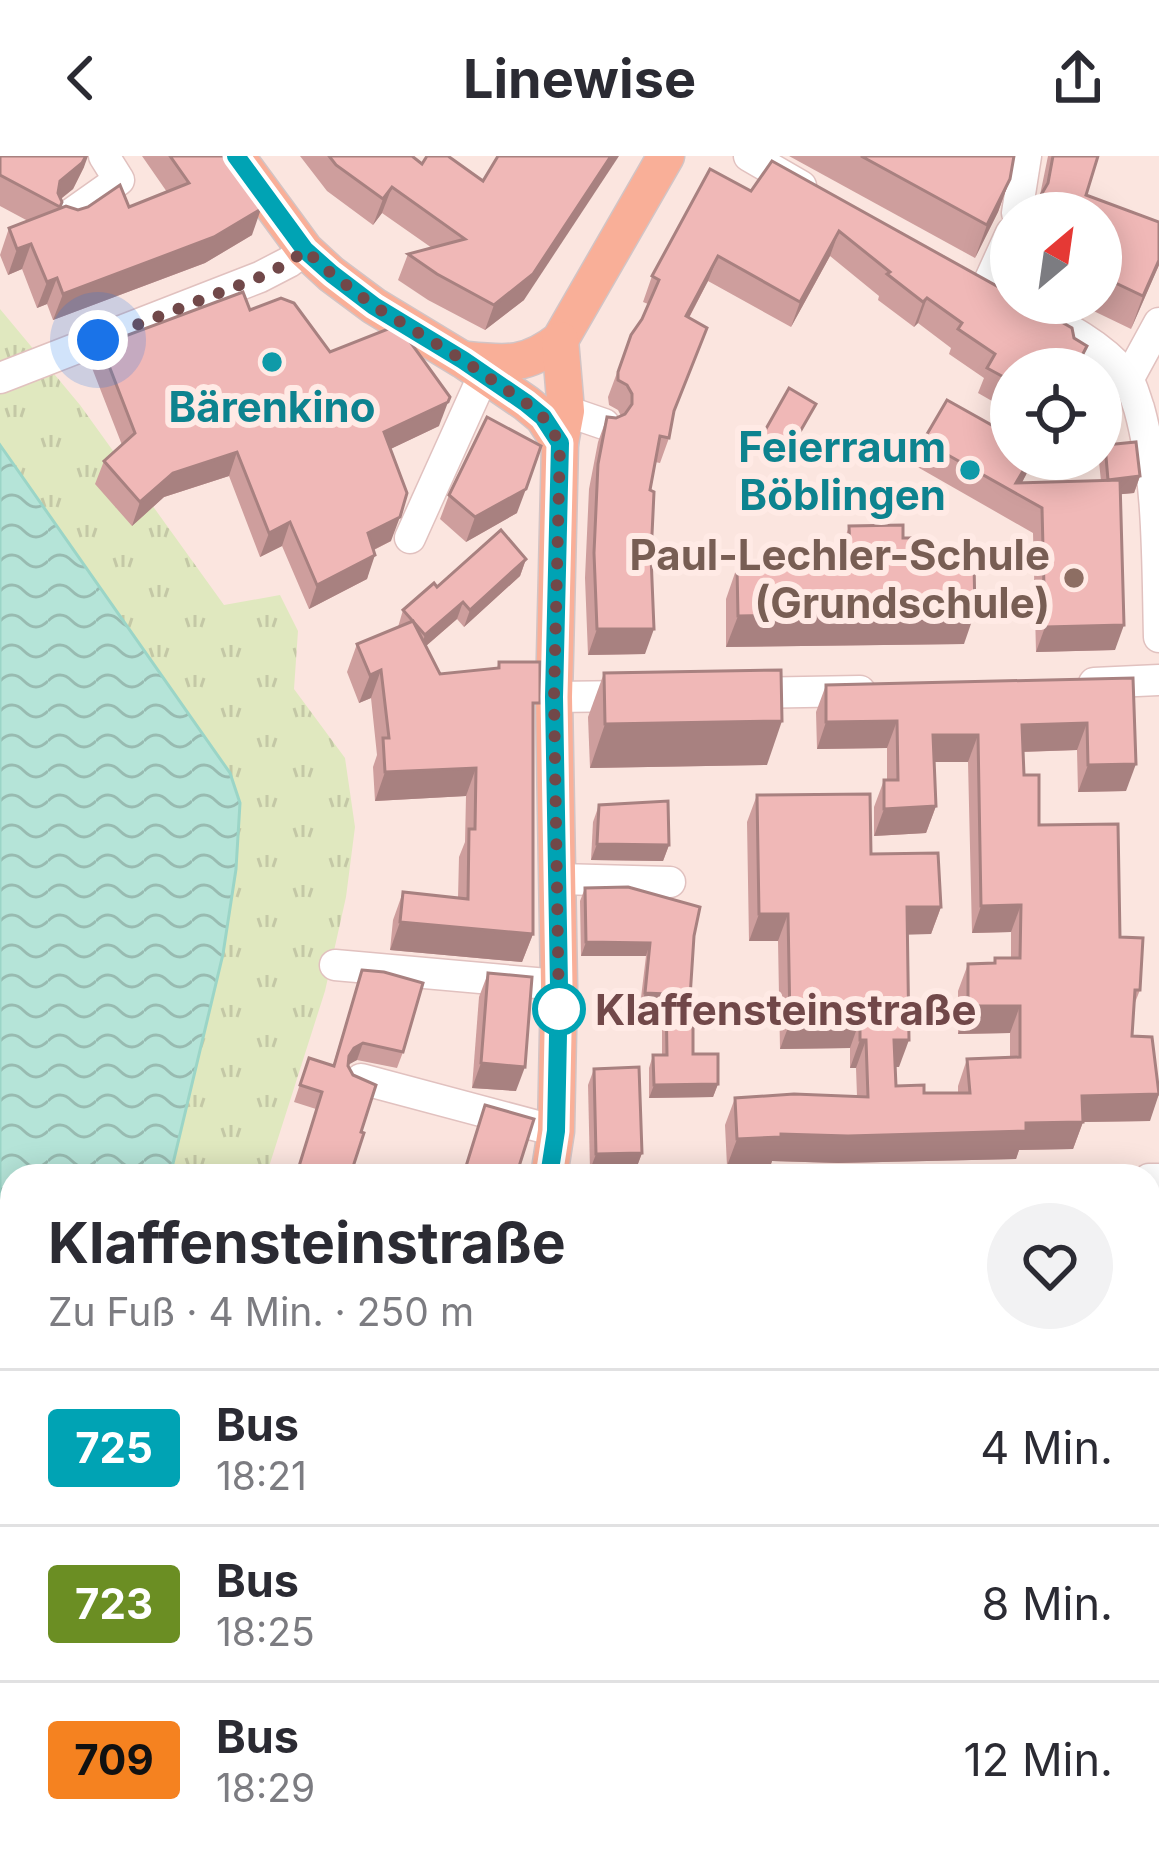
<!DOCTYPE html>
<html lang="de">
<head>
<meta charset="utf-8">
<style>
  :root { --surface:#fff; --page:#f2f2f3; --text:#2b2b33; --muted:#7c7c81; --line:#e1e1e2 }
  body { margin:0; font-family:Inter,sans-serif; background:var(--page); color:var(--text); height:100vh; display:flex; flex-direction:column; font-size:45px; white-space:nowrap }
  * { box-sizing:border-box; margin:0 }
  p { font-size:39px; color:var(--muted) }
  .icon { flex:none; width:66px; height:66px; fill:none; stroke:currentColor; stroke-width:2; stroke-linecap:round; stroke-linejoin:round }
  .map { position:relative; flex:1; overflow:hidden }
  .panel { position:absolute; left:0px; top:1008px; width:1161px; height:699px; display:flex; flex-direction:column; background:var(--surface); border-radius:36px 36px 0 0; box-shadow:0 6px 30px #0003 }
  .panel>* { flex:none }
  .badge { padding:0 24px; border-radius:9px; font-size:42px; line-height:78px }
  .needle { width:78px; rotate:29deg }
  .buttons { position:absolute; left:990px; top:36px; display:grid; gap:24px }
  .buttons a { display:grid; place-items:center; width:132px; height:132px; border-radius:50%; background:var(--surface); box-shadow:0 6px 30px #0003; font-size:60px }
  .you { position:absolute; width:60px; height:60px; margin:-30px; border:9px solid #fff; border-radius:50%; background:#1a73e8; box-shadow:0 0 0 18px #1a73e833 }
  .map>.badge { position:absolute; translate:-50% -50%; box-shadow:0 0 0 6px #fff }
  .round { display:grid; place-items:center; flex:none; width:126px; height:126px; border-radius:63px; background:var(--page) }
  .headline { display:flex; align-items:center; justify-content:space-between; height:204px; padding:0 48px }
  h1 { font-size:57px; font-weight:700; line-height:90px }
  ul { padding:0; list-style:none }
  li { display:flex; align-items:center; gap:36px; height:156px; padding:0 48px; border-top:3px solid var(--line) }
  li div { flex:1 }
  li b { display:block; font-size:45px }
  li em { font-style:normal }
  li .badge { min-width:132px; font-weight:700; text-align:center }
  header { display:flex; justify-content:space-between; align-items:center; height:156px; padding:0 48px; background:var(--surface); font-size:54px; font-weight:700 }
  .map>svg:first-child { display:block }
  .grass { fill:url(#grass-tufts) }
  .water { fill:url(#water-waves); stroke:#9bd5c7; stroke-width:3 }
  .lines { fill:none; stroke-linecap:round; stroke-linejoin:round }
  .minor-casing { stroke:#e1c1bf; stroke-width:33 }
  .major-casing { stroke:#d2c4c5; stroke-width:39 }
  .minor { stroke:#fff; stroke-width:30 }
  .major { stroke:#f9af98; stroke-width:36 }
  .wall { fill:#ce9e9d }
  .shaded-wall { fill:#a88180 }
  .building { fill:#f0b8b7; stroke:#a88180; stroke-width:3 }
  .line-casing { stroke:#fff; stroke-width:27 }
  .line { stroke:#00a3b4; stroke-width:18 }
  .walk { stroke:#714849; stroke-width:12; stroke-dasharray:0 21.6 }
  .culture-dot { fill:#0f9aa8; stroke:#ffeae5; stroke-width:4.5 }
  .education-dot { fill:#8d6e63; stroke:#ffeae5; stroke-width:4.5 }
  .stop-dot { fill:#fff; stroke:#00a3b4; stroke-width:6 }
  .labels { text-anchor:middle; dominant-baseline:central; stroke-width:12; stroke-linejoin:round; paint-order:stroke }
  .culture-label { font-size:42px; font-weight:bold; fill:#0d838f; stroke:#ffeae5 }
  .education-label { font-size:42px; font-weight:bold; fill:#785e54; stroke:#ffeae5; text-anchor:end }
  .stop-label { font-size:42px; font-weight:bold; fill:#714849; stroke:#ffeae5; text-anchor:start }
</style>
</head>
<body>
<header><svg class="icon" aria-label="back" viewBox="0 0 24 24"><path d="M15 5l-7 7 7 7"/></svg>Linewise<svg class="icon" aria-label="share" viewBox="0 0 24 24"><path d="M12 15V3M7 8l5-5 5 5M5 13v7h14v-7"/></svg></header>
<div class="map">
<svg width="1159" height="1705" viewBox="0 0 1159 1705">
  <defs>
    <pattern id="grass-tufts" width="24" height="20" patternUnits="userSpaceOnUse" patternTransform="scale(3)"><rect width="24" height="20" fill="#e0e8bf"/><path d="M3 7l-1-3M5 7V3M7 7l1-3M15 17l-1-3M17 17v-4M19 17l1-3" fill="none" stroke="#c4c8a6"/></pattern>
    <pattern id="water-waves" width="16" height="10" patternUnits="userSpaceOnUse" patternTransform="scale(3)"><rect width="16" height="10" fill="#b5e4d8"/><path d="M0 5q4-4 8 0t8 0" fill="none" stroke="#98bbb1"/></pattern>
  </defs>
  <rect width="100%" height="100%" fill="#fbe5df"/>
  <path class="grass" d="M0 153 80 249 224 449 280 439 298 475 294 533 345 602 355 671 346 741 325 835 266 1020H12V1622L0 1642Z"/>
  <path class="water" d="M0 289 230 617 240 647 236 713 223 798 170 1020H12V1504L0 1512Z"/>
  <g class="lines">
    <defs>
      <g id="minor">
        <path d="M749 0 801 30"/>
        <path d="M1017 57 1026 0"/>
        <path d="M68 60 119 24 104 0"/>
        <path d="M987 130 1011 77"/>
        <path d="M1018 147C1055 166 1098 185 1125 218 1132 227 1135 241 1139 252 1159 324 1157 406 1159 481"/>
        <path d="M0 222 260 121 289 106 305 94"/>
        <path d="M1129 222 1159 167"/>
        <path d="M566 255 604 268"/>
        <path d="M410 382 484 218"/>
        <path d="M1094 527 1159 524"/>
        <path d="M740 537 860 535"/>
        <path d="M554 541 632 540"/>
        <path d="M559 723 670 726"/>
        <path d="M335 809 559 829"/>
        <path d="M361 923 556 975"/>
        <path d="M1149 1023H1159"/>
        <path d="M1149 1496 1159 1477"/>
        <path d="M1149 1613 1159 1623"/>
        <path d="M503 1695 531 1705"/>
        <path d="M389 1705 395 1695"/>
        <path d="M1047 1705 1050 1695"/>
      </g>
      <g id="major">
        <path d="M236 0 305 94 331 118 374 150 463 204 526 247 543 261 560 287"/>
        <path d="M467 204C507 208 527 210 560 184L666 0"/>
        <path d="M549 1020 556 975 559 829 554 541 560 287 566 255 560 184"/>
        <path d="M118 1705 125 1695"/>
      </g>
    </defs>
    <use href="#minor" class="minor-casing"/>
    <use href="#major" class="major-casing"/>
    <use href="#minor" class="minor"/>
    <use href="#major" class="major"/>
  </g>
  <g class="wall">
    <path d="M0 0 84 11 73 33 61 43 60 52 78 54 129 51 167 36 142 0H231L252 79 205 107 53 164 47 148 37 152 22 113 8 119 0 99 9 72 28 65 0 50Z"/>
    <path d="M300 0H412L524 144 485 174 428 144 398 124 408 98 432 92 382 57 373 69 327 35Z"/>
    <path d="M789 0H1014L1010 23 998 56 975 102Z"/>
    <path d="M1048 0H1098L1086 39 1159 109 1131 173 1077 147H1101V57H1035L1039 44Z"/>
    <path d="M751 35 1074 182 1087 190 1079 213H1011V250L1009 249 1006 253 978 237 984 222 949 198 951 192 918 167 914 171 878 144 879 140 830 100 791 171 708 125 689 162 669 282 660 307 655 306 650 334 645 498 588 499 585 422 589 333 598 286 607 261 616 262 621 260 618 254 609 249 608 241 631 179 642 163 648 148 643 146 652 120Z"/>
    <path d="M250 154 330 196 439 270 390 293 391 385 374 394 367 423 309 453 282 390 260 401 229 320 164 341 132 370 95 328 104 305 122 289 92 212 101 189Z"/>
    <path d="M816 248 787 302 760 286 763 278Z"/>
    <path d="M923 285 1011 303H1032L1022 327 1101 325 1099 306 1105 289 1140 320 1134 337 1121 338 1115 494 1036 496 1033 377 914 309Z"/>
    <path d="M449 339 517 357 466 386 440 363Z"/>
    <path d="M849 370 903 382 928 408 964 488 726 491V443L737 411 819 410 825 394H841Z"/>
    <path d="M526 403 520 420 464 471 457 463 426 490 440 518 497 512 499 506 533 565V778L522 806 390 794 393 764 403 736 458 742 459 701 465 686 466 640 375 645 373 611 377 599 371 542 359 547 347 516 357 488 398 471 403 454 437 431Z"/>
    <path d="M604 517 767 609 590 612 588 561Z"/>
    <path d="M1133 522 1126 635 1078 636 1077 594 1023 596 1024 619 1039 669 1120 781 1140 834 1134 849 1132 880 1150 965 1083 966 1073 993 1019 994 1016 1003 838 1007 772 1005 771 1008 727 1010 725 969 735 942 857 940 856 912H850V892L780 893 778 785H749L747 666 757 639 871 698 941 751 931 778H907L899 911H895L896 930 924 937H958V930L967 903 1010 902V877L958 878V835L968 808H993L995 802H1011V776L972 777 968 606H934L936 650 926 677 874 680V651L884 624H887V592L817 593 816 556 826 529Z"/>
    <path d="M599 649 669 689 663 705 591 704 593 666Z"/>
    <path d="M585 732 694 780 689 857 693 898 718 928 713 941 649 942V912L653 899H662V851L640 850 646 800H581L580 745Z"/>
    <path d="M362 814 403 896 397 912 357 904 348 908 361 976 316 953 294 946 303 919 333 909Z"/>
    <path d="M488 817 516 935 472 932 479 841Z"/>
    <path d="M594 913 642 997 636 1013 590 1014 588 929Z"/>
    <path d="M1159 1639V1705H1076L1080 1695H1149Z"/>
    <path d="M765 1695H925L923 1705H788Z"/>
  </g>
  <g class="shaded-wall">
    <path d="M86 0H88L84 11 73 33 54 48 60 25Z"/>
    <path d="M611 0H619L524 144 485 174 494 149Z"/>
    <path d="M1010 23 998 56 975 102 987 69Z"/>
    <path d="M392 31 382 57 373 69 383 43Z"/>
    <path d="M261 53 252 79 205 107 53 164 63 138Z"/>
    <path d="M839 75 830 100 791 171 800 146Z"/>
    <path d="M31 88 22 113 8 119 17 93Z"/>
    <path d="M718 100 708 125 676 186 686 160Z"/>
    <path d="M1159 104V109L1131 173 1143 140Z"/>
    <path d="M57 122 47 148 37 152 47 126Z"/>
    <path d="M927 142 918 167 914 171 923 146Z"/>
    <path d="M450 241 439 270 376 300 384 276Z"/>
    <path d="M237 296 229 320 164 341 132 370 140 346 173 317Z"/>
    <path d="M1030 303H1032L1026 319 1016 337V327Z"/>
    <path d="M1140 320 1134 337 1102 340 1108 324Z"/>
    <path d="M526 333 517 357 466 386 475 361Z"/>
    <path d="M400 361 391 385 359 401 368 377Z"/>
    <path d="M290 366 282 390 260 401 269 377Z"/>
    <path d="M375 399 367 423 309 453 317 429Z"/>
    <path d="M526 403 520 420 464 471 470 454Z"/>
    <path d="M463 446 457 463 419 496 425 479Z"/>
    <path d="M975 456 964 488 726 491 738 460Z"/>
    <path d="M1124 469 1115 494 1036 496 1045 471Z"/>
    <path d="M597 473H654L645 498 588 499Z"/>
    <path d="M381 514 371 542 359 547 370 519Z"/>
    <path d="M782 565 767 609 590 612 605 568Z"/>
    <path d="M897 565 887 592 817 593 826 566Z"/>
    <path d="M1087 567 1077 594 1013 596 1022 569Z"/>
    <path d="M933 579H978L968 606H923Z"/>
    <path d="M1136 608 1126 635 1078 636 1088 609Z"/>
    <path d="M476 612 466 640 375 645 385 616Z"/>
    <path d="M936 650 926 677 874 680 884 653Z"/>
    <path d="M597 688 669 689 663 705 591 704Z"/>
    <path d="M1021 749 1011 776 972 777 981 750Z"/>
    <path d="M907 751H941L931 778 897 779Z"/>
    <path d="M759 758H788L778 785H749Z"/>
    <path d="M400 766 533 778 522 806 390 794Z"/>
    <path d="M586 786 650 787 646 800H581Z"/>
    <path d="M645 837 666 838 662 851 640 850Z"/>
    <path d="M968 850H1020L1010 877 958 878Z"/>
    <path d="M860 864 850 892 780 893 790 866Z"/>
    <path d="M860 884H866L856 912H850Z"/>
    <path d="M894 884H909L899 911H885Z"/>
    <path d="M363 887 357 904 348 909 349 900 354 892Z"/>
    <path d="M481 907 525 911 516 935 472 932Z"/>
    <path d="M718 928 713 941 649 942 654 929Z"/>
    <path d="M1159 938 1150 965 1083 966 1073 993 1019 994 1016 1003 838 1007 772 1005 771 1008 727 1010 737 983 781 978 1026 967 1082 940Z"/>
    <path d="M642 997 636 1013 590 1014 596 998Z"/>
    <path d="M1159 1397 1151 1420 1149 1424V1415Z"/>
    <path d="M71 1695H80L73 1705H65Z"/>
    <path d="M335 1695H341L335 1705H328Z"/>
  </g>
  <g class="building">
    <path d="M0 0H86L82 7 60 25 58 37 62 46 60 51 0 19Z"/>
    <path d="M170 0H231L261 53 214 81 63 138 57 122 47 126 31 88 17 93 9 72 66 50 78 54 88 51 120 29 129 51 189 27Z"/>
    <path d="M329 0H412L422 8 427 0H448L483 25 498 0H611L533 118 494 149 437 118 408 98 465 83 392 31 383 43 336 9Z"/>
    <path d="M861 0H1014L1010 23 987 69Z"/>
    <path d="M1053 0H1098L1086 39 1159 66V104L1143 140 1101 120V57H1039L1041 39 1048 27Z"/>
    <path d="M772 5 1011 138V147H1028L1072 172 1074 182 1087 190 1075 213H1011V225L987 212 995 198 958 173 962 167 927 142 923 146 887 118 890 116 839 75 800 146 718 100 686 160 707 172 674 255 669 282 660 280 650 334 654 336 651 400 654 473H597L594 397 598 308 607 261 616 262 625 258 632 248V238L627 229 618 224V216L631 179 642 163 659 124 652 120 710 13 751 35Z"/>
    <path d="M243 136 250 154 281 142 294 147 330 196 398 169 450 241 448 246 384 276 407 337 400 361 368 377 375 399 317 429 290 366 269 377 237 296 173 317 140 346 104 305 135 277 101 189Z"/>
    <path d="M789 232 816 248 790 293 763 278Z"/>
    <path d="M947 244 1011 280V303H1030L1016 327 1120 324 1124 469 1045 471 1042 352 923 285Z"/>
    <path d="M487 261 541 290 526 333 475 361 449 339Z"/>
    <path d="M1136 286 1140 320 1108 324 1105 289Z"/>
    <path d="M903 369V382H928V408H974L975 456 738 460 737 411 825 410V394H850L849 370Z"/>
    <path d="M501 374 526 403 470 454 463 446 425 479 403 454 434 427 437 431Z"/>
    <path d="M413 465 440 518 499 512V506H540V547H533V778L400 766 403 736 468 743 469 673H475L476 612 385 616 383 582H389L381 514 370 519 357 488Z"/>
    <path d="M781 514 782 565 605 568 604 517Z"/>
    <path d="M1133 522 1136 608 1088 609 1087 567 1022 569 1024 619H1039V669L1118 668 1120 781 1143 782 1140 834H1135L1132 880 1152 881 1159 938 1082 940 1083 966 1026 967V975L848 980 781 978V981L737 983 735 942 794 938 868 941 866 884H860V864L790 866 788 758H759L757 639 870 638 871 698 938 697 941 751H907L909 884H894L896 930 924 929V937H970L967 903 1020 901V850H968V808L995 807V802H1020L1021 749 981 750 978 579H933L936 650 884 653V624H898L897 565 826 566V529Z"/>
    <path d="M668 645 669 689 597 688 599 649Z"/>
    <path d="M628 731 700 751 694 780 689 857H693V898H718V928L654 929 653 899H667L666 838 645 837 650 787 586 786 585 732Z"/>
    <path d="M362 814 384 816 423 827 403 896 363 887 354 892 349 900 348 910 353 919 376 929 361 976 364 977 350 1020H296L322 936 300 929 309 902 334 910Z"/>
    <path d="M488 817 532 821 525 911 481 907Z"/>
    <path d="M639 911 642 997 596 998 594 913Z"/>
    <path d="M485 949 534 963 516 1020H463Z"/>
    <path d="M1159 1121V1397L1149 1415V1122Z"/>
    <path d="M1149 1636 1159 1639V1699L1149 1695Z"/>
    <path d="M0 1665 12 1672V1695H71L66 1702 71 1705H0Z"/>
    <path d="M149 1695H190L183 1705H143Z"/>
    <path d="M290 1695H335L328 1705H284Z"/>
    <path d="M428 1695H498L525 1705H425Z"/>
    <path d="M810 1695H925L923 1705H844L822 1700Z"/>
    <path d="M982 1695H1032L1031 1705H982Z"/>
    <path d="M1097 1695H1131V1705H1093Z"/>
  </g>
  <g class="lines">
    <defs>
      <path id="line" d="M236 0 305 94 332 118 374 150 463 204 526 247 543 261 560 287 554 541 559 830 556 975 549 1020"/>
    </defs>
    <use href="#line" class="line-casing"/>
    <use href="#line" class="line"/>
    <path class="walk" d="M98 184 260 121 290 106 305 94 332 118 374 150 463 204 526 247 543 261 560 287 554 541 559 858V853"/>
  </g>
  <g class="culture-dot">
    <circle cx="272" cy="206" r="12"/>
    <circle cx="970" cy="314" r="12"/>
  </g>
  <circle class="education-dot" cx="1074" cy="422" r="12"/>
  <circle class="stop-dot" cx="559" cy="853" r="24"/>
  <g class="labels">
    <g class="culture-label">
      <text x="272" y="250">Bärenkino</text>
      <text x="946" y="290" text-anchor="end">Feierraum<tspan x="946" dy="48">Böblingen</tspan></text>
    </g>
    <g class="education-label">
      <text x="1050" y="398">Paul-Lechler-Schule<tspan x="1050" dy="48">(Grundschule)</tspan></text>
    </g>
    <g class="stop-label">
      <text x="595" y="853">Klaffensteinstraße</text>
    </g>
  </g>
</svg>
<div class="buttons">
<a><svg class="needle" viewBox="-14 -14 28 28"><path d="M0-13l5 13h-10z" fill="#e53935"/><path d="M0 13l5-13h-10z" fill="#7c7c81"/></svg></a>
<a><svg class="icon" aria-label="locate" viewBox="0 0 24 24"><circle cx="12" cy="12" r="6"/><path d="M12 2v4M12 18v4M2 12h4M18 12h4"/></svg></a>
</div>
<div class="you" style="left:98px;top:184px"></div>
<section class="panel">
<div class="headline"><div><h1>Klaffensteinstraße</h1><p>Zu Fuß · 4 Min. · 250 m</p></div><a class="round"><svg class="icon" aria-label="heart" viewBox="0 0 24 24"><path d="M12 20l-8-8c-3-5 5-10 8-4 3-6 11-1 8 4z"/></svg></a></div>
<ul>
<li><span class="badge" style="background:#00a3b4;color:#fff">725</span><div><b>Bus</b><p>18:21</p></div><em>4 Min.</em></li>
<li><span class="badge" style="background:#6b8e23;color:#fff">723</span><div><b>Bus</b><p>18:25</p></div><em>8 Min.</em></li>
<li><span class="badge" style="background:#f58220;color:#111">709</span><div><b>Bus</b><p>18:29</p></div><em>12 Min.</em></li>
</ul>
</section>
</div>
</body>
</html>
